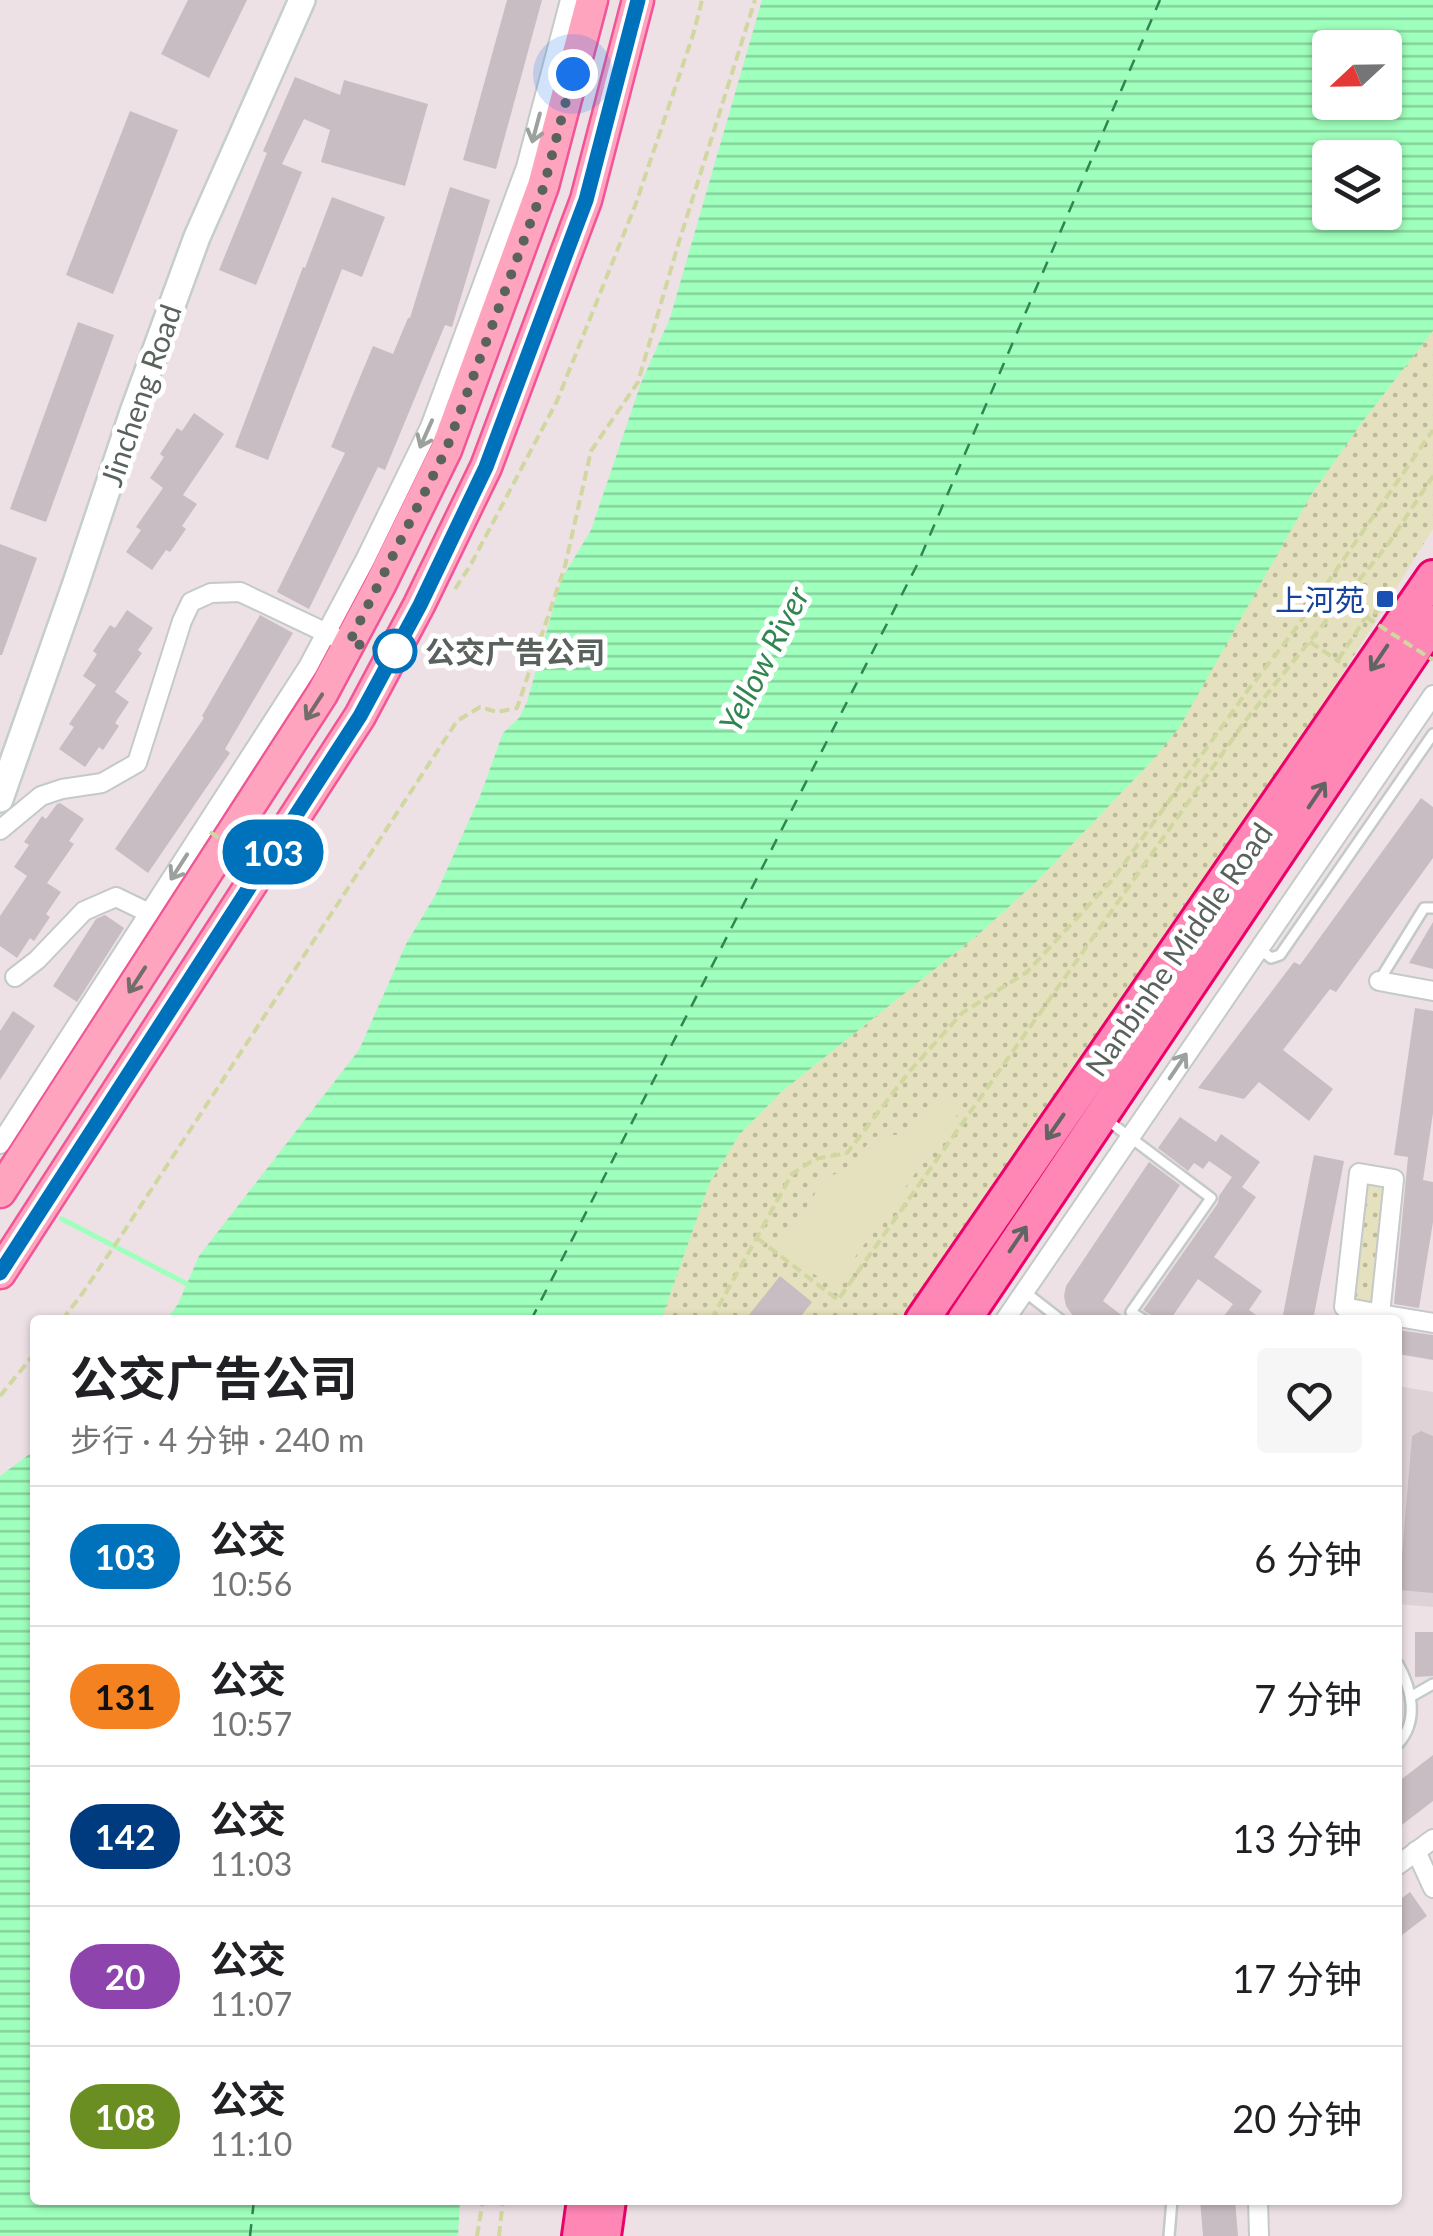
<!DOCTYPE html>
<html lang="zh">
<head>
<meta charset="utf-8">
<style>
  :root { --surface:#fff; --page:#f6f6f6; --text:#202124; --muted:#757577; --line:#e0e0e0 }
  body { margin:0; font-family:Lato,"Noto Sans SC",sans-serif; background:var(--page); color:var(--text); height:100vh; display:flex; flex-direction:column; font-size:38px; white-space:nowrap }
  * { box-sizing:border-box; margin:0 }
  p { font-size:32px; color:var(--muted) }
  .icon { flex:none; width:55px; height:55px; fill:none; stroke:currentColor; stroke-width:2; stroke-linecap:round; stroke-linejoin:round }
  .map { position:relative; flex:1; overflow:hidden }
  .details { position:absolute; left:30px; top:1315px; width:1372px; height:890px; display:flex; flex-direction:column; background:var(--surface); border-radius:10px; box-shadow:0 2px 8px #0004 }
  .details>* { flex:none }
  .badge { padding:0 20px; border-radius:32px; font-size:35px; line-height:65px }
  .needle { width:65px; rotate:248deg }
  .fabs { position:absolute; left:1312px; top:30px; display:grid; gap:20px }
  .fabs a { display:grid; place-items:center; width:90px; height:90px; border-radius:10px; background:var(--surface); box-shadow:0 2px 8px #0004; font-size:50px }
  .you { position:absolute; width:50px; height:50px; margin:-25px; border:8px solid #fff; border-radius:50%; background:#1a73e8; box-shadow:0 0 0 15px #1a73e833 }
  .map>.badge { position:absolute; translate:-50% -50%; box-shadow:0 0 0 5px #fff }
  .round { display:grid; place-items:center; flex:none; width:105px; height:105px; border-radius:10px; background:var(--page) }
  .summary { display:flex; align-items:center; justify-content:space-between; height:170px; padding:0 40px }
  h1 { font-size:48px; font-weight:700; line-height:75px }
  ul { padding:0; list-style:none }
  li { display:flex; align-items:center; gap:30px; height:140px; padding:0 40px; border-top:2px solid var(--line) }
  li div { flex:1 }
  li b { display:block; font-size:38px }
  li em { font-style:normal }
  li .badge { min-width:110px; font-weight:700; text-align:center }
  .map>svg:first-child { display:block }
  .education { fill:#dfd2d7 }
  .green { fill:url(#green-dots) }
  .pitch { fill:#e5e0bd }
  .water { fill:url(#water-rules); fill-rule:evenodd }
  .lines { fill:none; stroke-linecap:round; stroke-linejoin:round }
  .stream { stroke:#9fffbc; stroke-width:5 }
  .ferry { stroke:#308550; stroke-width:2.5; stroke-dasharray:12 10; stroke-linecap:butt }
  .building { fill:#c8bdc2 }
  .lane-casing { stroke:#c3cac7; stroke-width:14 }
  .street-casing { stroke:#c3cac7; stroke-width:22 }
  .secondary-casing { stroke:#c5cec9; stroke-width:30 }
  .primary-casing { stroke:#f35496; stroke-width:35 }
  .highway-casing { stroke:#ee006a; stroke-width:38 }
  .path { stroke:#d0d7a0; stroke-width:4; stroke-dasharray:10 5; stroke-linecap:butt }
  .lane { stroke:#fff; stroke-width:9 }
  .street { stroke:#fff; stroke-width:18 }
  .secondary { stroke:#fff; stroke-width:25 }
  .primary { stroke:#ffa4bf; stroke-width:30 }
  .highway { stroke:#fe87b5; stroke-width:32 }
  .path-bridge { stroke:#d0d7a0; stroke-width:4; stroke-dasharray:10 5; stroke-linecap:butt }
  .oneway { stroke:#9ca19e }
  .oneway2 { stroke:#626461 }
  .oneway3 { stroke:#736c6c }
  .line-casing { stroke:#fff; stroke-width:22 }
  .line { stroke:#0072bc; stroke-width:15 }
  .walk { stroke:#5a625d; stroke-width:10; stroke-dasharray:0 18 }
  .transit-dot { fill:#1a4fb4; stroke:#fff; stroke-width:4 }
  .stop-dot { fill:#fff; stroke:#0072bc; stroke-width:5 }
  .labels { text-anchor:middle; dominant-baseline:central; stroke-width:10; stroke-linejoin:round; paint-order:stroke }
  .street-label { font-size:30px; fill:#5a625d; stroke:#fff }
  .transit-label { font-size:30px; fill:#164399; stroke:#fff; text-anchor:end }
  .stop-label { font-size:30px; font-weight:bold; fill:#5a625d; stroke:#fff; text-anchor:start }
  .water-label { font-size:32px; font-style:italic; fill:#308550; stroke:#fff }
</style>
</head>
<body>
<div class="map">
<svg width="1433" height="2236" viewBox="0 0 1433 2236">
  <defs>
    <pattern id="green-dots" width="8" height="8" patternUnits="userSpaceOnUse" patternTransform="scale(2.5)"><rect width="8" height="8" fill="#e5e0bd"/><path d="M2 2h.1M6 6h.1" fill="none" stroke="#bdb99d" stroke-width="1.8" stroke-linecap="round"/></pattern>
    <pattern id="water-rules" width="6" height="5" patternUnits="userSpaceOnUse" patternTransform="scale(2.5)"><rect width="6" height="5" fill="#9fffbc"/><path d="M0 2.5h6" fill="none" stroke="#85d29c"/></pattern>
  </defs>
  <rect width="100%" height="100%" fill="#ede1e5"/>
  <path class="education" d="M1398 1386 1433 1392V1607L1398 1604Z"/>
  <g class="green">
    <path d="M1433 331V529L1271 788 907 1320H661L710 1182 740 1134 780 1093 980 933 1034 884 1150 763 1311 495 1363 421Z"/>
    <path d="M1365 1184 1389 1187 1373 1302 1349 1299Z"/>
  </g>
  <path class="pitch" d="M944 1101 960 1111 843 1274 827 1283 779 1250 825 1178 848 1169 873 1137 913 1133Z"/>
  <g class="water">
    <path d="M762 0H1433V331L1363 421 1311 495 1179 728 1150 763 1034 884 980 933 780 1093 740 1134 710 1182 661 1320H166L178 1304 199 1256 359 1050 406 944 436 894 480 796 503 733 519 718 527 702 561 580 591 530 641 383 670 318ZM1330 48H1385V102H1330ZM1330 158H1385V212H1330Z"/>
    <path d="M35 1450V2200H460L458 2236H0V1476Z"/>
  </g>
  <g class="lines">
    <path class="stream" d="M62 1219 193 1287"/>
    <g class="ferry">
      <path d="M531 1320 918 563 1160 0"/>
      <path d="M250 2236 254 2200"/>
    </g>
  </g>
  <g class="building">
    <path d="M188 0H247L209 78 161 54Z"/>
    <path d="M507 0H542L496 169 463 160Z"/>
    <path d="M295 77 340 95 344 80 428 104 405 186 321 162 330 130 304 119 282 164 302 172 256 285 219 270 267 153 263 151Z"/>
    <path d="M130 111 178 130 113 294 66 275Z"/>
    <path d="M450 187 490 200 452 327 445 325 385 470 378 467 309 609 277 592 345 453 331 447 373 346 393 354 408 318H410Z"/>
    <path d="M332 197 385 217 362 277 342 269 268 460 235 447 303 267 305 268Z"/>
    <path d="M78 322 114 335 46 522 10 509Z"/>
    <path d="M194 413 224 434 183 495 197 504 182 526 186 529 170 552 166 550 152 570 126 552 141 530 136 527 163 488 150 478 164 457 160 454 177 428 182 431Z"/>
    <path d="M0 544 37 558 2 655H0Z"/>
    <path d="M127 610 153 628 138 650 142 653 115 692 129 702 115 723 119 726 103 750 99 747 85 767 59 749 74 727 69 724 96 685 83 676 97 654 93 651 110 625 115 628Z"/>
    <path d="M260 615 293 633 225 749 230 753 148 873 115 849 204 718 202 716Z"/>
    <path d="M1421 798 1433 807V858L1336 992 1330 989 1283 1050 1333 1089 1309 1121 1259 1082 1244 1099 1198 1088 1294 962 1300 965Z"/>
    <path d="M60 803 84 819 69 841 74 844 47 883 61 892 46 914 50 917 34 941 30 938 17 958 0 946V916L27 876 14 867 29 845 24 842 42 816 46 819 57 804Z"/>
    <path d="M105 915 124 928 77 1002 53 986 96 919Z"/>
    <path d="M1433 922V969L1409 963Z"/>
    <path d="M1415 1008 1433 1011V1113L1423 1180 1433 1182V1222L1419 1308 1394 1304 1408 1157 1394 1155Z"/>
    <path d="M13 1011 35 1026 0 1080V1031Z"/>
    <path d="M1180 1117 1216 1142 1221 1134 1260 1162 1242 1187 1256 1197 1214 1257 1262 1291 1249 1310 1263 1320H1221L1233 1304 1198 1279 1170 1320H1152L1151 1315 1143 1310 1218 1203 1219 1196 1232 1177 1209 1161 1203 1169 1194 1163 1188 1171 1158 1148Z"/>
    <path d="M1314 1155 1344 1161 1313 1320H1282Z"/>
    <path d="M1149 1162 1180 1185 1103 1301 1128 1320H1076L1066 1306 1064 1296 1066 1286Z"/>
    <path d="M780 1276 812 1302 798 1320H745Z"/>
    <path d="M1398 1330 1433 1335V1360L1398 1354Z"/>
    <path d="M1421 1431 1433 1436V1593L1398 1590V1566L1401 1567 1412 1436Z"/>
    <path d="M1415 1632H1433V1676L1415 1677Z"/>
    <path d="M1433 1755V1801L1398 1828V1782Z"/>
    <path d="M1410 1892 1427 1916 1398 1938V1901Z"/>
    <path d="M1200 2200H1235L1238 2236H1203Z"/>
  </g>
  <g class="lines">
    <defs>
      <g id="lane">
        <path d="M1259 948 1271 958 1280 955 1433 734"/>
        <path d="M1379 981 1424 908H1433"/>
        <path d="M1107 1120 1211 1198 1131 1312 1144 1320"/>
        <path d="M1025 1292 1061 1320"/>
        <path d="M1398 1664C1412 1689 1419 1721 1398 1744"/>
        <path d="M1412 1696 1433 1684"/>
        <path d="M1169 2236 1172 2200"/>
      </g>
      <g id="street">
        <path d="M0 830 41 796 62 789 102 783 137 763 182 621 191 602 211 593 240 592 335 637"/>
        <path d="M15 977 37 960 84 911 116 897 149 913"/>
        <path d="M1379 981 1433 991"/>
        <path d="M0 1144 308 667 365 560 430 427 526 167 570 0"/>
        <path d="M1359 1173 1394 1179 1380 1314 1344 1307Z"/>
        <path d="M1380 1314 1433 1323"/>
        <path d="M1005 1320 1433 695"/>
        <path d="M1416 1851 1433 1888"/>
        <path d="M1398 1865 1433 1839"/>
        <path d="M1258 2200 1259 2236"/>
      </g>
      <path id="secondary" d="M0 799 75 586 133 412 197 237 302 0"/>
      <g id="primary">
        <path d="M0 1192 322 694 380 585 446 450 543 186 592 0"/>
        <path d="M0 1273 360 716 419 605 486 467 586 200 638 0"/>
      </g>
      <g id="highway">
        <path d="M922 1320 1433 577"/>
        <path d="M964 1320 1433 622"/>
        <path d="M579 2236 584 2200"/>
        <path d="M604 2236 609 2200"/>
      </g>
    </defs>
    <use href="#lane" class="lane-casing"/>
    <use href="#street" class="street-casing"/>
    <use href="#secondary" class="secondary-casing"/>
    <use href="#primary" class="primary-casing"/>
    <use href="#highway" class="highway-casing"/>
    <g class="path">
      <path d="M455 589 470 566 557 401 635 206 693 35 702 0"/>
      <path d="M1310 642 1340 662"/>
      <path d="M1338 660 1366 617 1379 610"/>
      <path d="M757 1238 838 1300 1246 720 1389 543 1433 476"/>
      <path d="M62 1320 82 1294 121 1236 457 721 480 707 497 712 517 708 565 566 591 451 638 382 678 245 755 0"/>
      <path d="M711 1320 792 1174 815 1159 847 1153 909 1072 962 1013 1027 972 1114 878 1248 690 1294 631 1433 430"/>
      <path d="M0 1396 35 1353"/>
      <path d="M477 2236 483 2200"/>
      <path d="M499 2236 503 2200"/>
    </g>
    <use href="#lane" class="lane"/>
    <use href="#street" class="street"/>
    <use href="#secondary" class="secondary"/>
    <use href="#primary" class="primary"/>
    <use href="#highway" class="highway"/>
    <g class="path-bridge">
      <path d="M1366 617 1433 660"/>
      <path d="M210 832 284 882"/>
    </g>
  </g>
  <defs><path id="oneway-shaft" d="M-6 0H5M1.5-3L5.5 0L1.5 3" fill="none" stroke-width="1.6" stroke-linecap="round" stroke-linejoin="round" transform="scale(2.5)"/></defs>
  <g class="oneway">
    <use href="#oneway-shaft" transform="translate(536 128) rotate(105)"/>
    <use href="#oneway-shaft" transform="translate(426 434) rotate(114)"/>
    <use href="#oneway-shaft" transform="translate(179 867) rotate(123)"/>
    <use href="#oneway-shaft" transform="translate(1178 1066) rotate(-56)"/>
  </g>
  <g class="oneway2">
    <use href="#oneway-shaft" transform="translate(1379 658) rotate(124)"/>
    <use href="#oneway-shaft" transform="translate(1317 795) rotate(-56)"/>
    <use href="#oneway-shaft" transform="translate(1055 1127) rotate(125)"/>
    <use href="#oneway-shaft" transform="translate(1018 1239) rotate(-56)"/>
  </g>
  <g class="oneway3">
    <use href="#oneway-shaft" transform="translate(314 707) rotate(123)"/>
    <use href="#oneway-shaft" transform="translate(137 980) rotate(123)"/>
  </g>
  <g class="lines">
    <defs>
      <path id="line" d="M0 1273 360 716 420 605 486 467 586 200 638 0"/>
    </defs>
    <use href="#line" class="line-casing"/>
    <use href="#line" class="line"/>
    <path class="walk" d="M395 651 349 643 446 450 544 186 573 74"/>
  </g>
  <rect class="transit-dot" x="1375" y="589" width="20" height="20" rx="5"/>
  <circle class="stop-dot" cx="395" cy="651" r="20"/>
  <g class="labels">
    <g class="street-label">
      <text transform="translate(140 395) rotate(-71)">Jincheng Road</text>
      <text transform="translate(1178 949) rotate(-55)">Nanbinhe Middle Road</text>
    </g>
    <g class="transit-label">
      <text x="1365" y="599">上河苑</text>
    </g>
    <g class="stop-label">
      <text x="425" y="651">公交广告公司</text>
    </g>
    <g class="water-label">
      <text transform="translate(763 659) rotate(-63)">Yellow River</text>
    </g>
  </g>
</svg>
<div class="fabs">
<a><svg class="needle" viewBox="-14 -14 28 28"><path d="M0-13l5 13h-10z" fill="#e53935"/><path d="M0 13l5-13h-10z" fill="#757577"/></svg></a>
<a><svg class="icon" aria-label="layers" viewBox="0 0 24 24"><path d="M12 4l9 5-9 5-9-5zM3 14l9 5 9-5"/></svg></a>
</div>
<div class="you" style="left:573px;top:74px"></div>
<b class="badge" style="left:273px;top:852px;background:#0072bc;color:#fff">103</b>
<section class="details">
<div class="summary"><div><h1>公交广告公司</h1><p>步行 · 4 分钟 · 240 m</p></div><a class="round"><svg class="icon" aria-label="heart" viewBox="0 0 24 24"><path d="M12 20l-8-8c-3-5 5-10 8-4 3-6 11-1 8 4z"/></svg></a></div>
<ul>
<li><span class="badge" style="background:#0072bc;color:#fff">103</span><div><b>公交</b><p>10:56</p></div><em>6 分钟</em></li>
<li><span class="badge" style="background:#f58220;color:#111">131</span><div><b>公交</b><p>10:57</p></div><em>7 分钟</em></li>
<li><span class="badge" style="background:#003b80;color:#fff">142</span><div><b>公交</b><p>11:03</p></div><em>13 分钟</em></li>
<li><span class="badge" style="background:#8e44ad;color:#fff">20</span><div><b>公交</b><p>11:07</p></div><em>17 分钟</em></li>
<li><span class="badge" style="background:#6b8e23;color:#fff">108</span><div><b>公交</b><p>11:10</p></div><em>20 分钟</em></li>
</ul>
</section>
</div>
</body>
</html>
